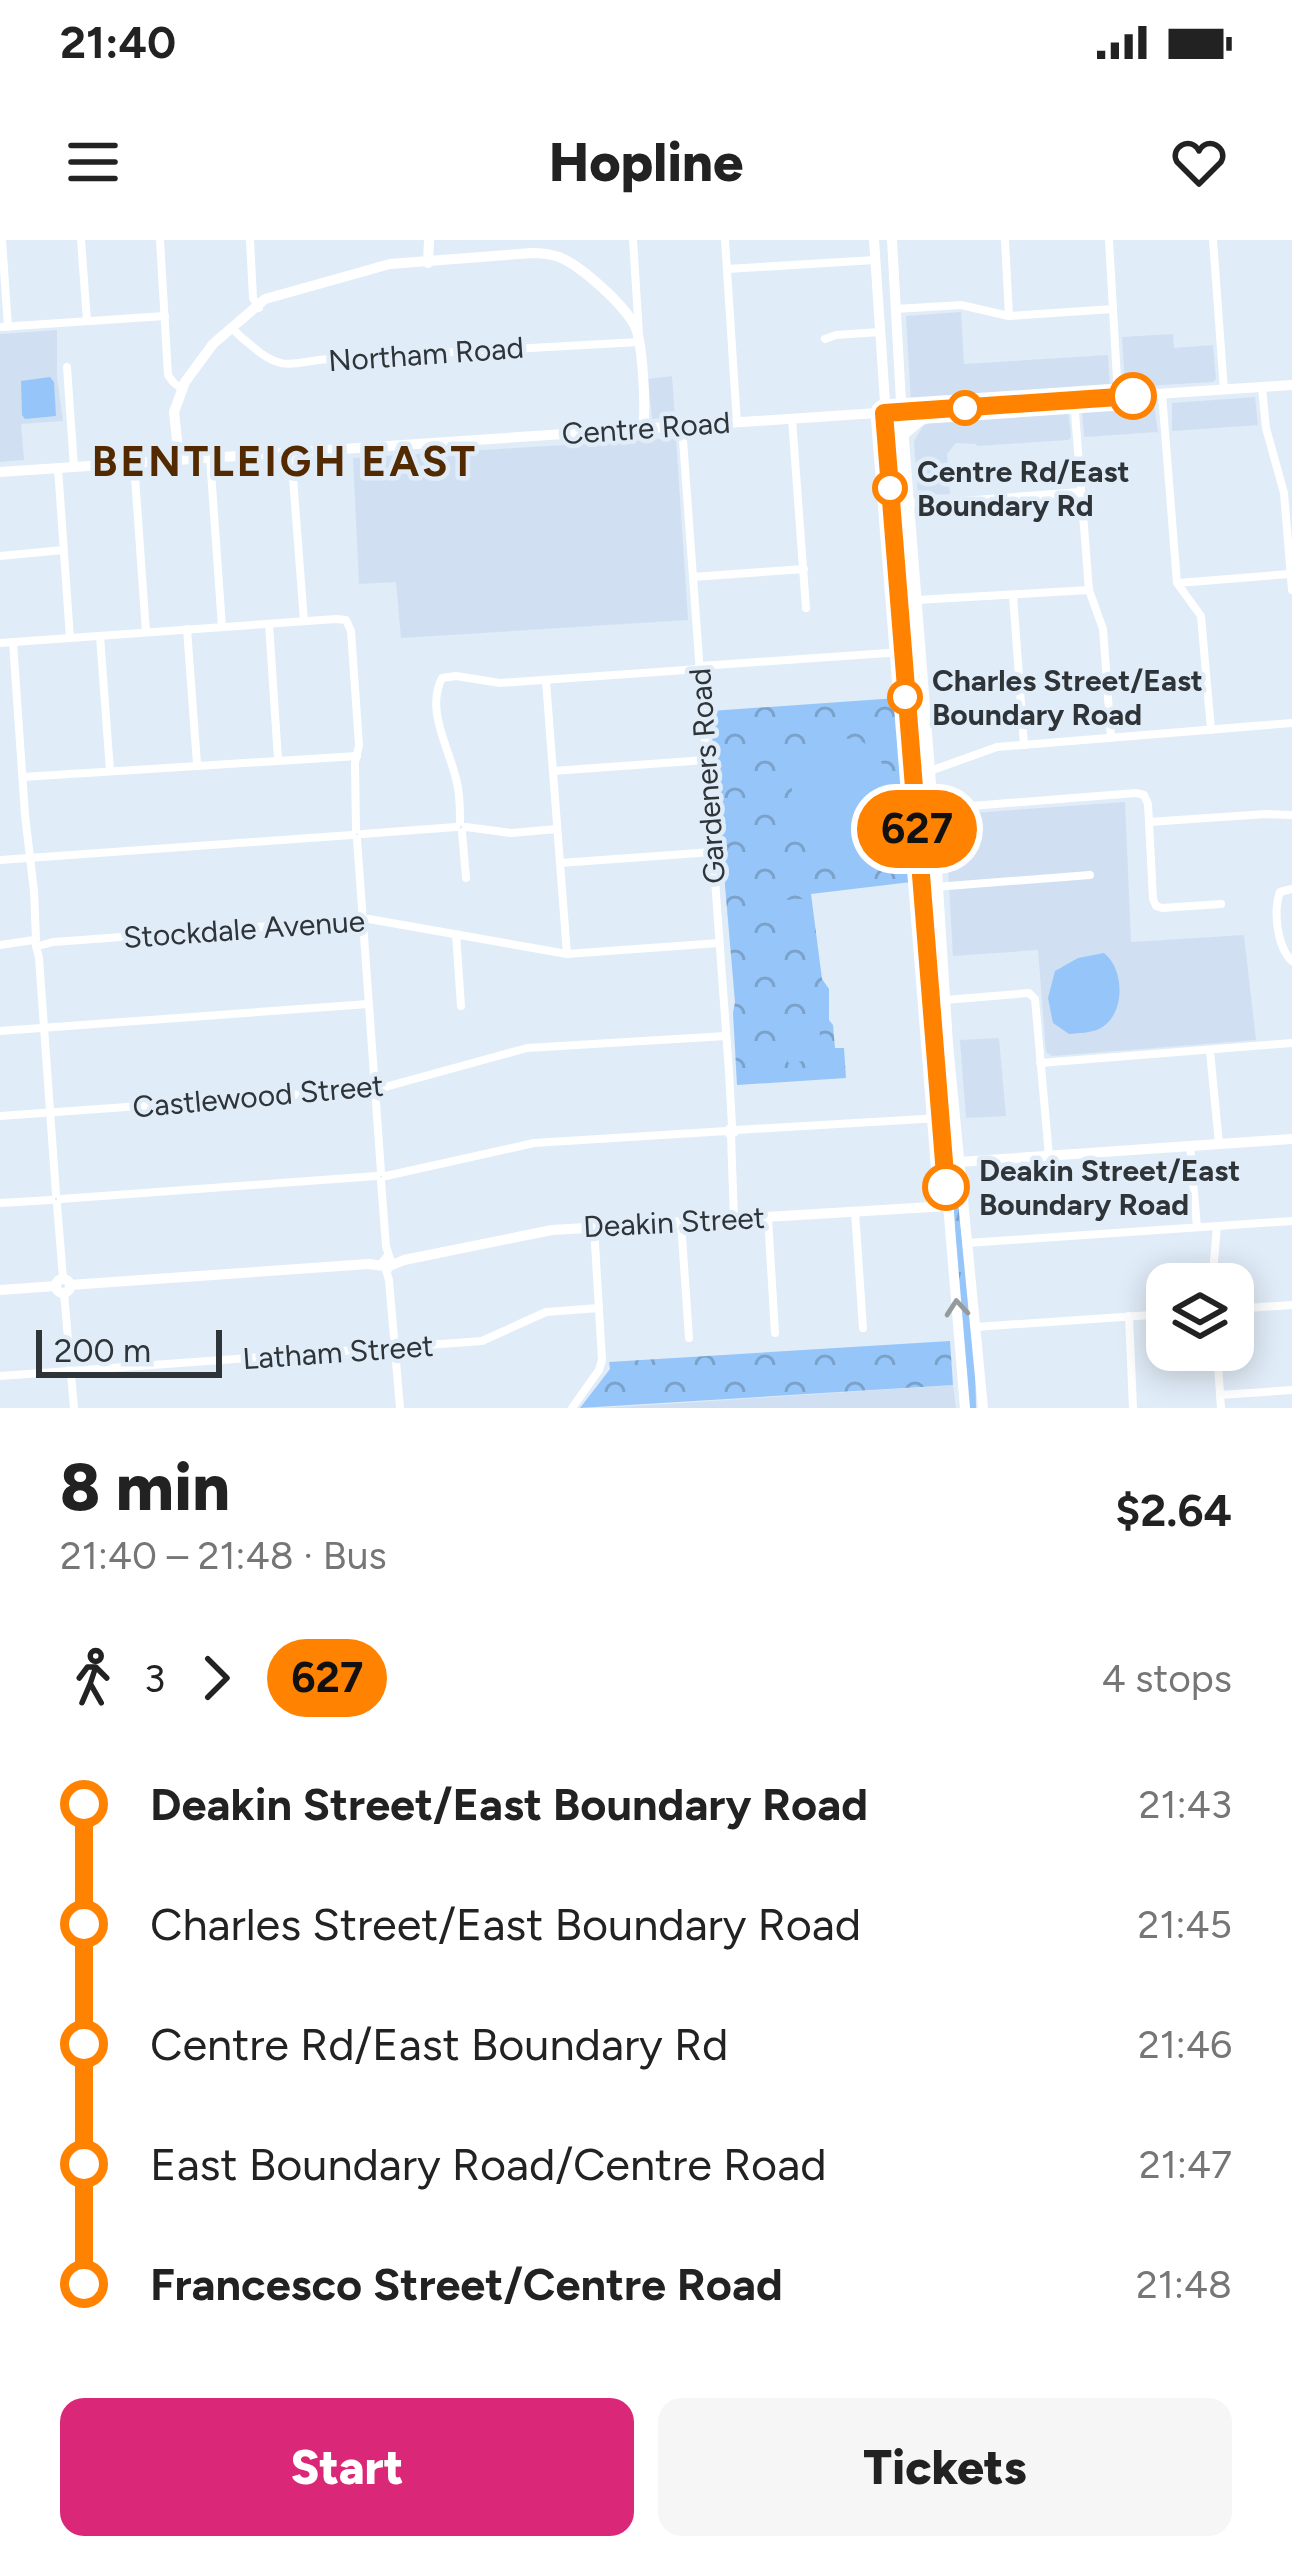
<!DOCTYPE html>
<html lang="en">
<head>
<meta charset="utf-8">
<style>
  :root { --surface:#fff; --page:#f6f6f6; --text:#222; --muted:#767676; --accent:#db2777 }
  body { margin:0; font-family:Figtree,sans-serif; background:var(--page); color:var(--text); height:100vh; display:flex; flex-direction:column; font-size:45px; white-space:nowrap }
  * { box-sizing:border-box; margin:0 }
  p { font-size:39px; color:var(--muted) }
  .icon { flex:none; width:66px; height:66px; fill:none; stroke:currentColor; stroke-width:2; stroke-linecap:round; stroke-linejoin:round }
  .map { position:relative; height:1168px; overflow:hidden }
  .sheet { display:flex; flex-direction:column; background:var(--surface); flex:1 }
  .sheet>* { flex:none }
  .badge { padding:0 24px; border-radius:39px; font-size:42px; line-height:78px }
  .tools { position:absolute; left:1146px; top:1023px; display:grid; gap:24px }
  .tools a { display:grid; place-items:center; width:108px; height:108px; border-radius:24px; background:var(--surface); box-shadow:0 6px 30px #0003; font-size:60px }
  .scale { position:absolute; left:36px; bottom:30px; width:186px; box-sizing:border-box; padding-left:12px; border:6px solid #2f3439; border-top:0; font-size:33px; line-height:42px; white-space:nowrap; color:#2f3439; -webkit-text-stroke:9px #e0ecf8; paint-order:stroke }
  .map>.badge { position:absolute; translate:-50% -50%; box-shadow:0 0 0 6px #fff }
  .legs { display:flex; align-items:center; gap:18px; height:132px; padding:0 60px; font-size:39px }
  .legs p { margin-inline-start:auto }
  .summary { display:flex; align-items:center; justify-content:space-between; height:204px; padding:0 60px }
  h1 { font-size:66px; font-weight:800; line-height:90px }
  .action { display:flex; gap:24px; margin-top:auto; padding:24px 60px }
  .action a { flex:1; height:138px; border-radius:24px; background:var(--accent); color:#fff; font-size:48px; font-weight:800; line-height:138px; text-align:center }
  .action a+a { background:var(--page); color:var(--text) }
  ul { padding:0 60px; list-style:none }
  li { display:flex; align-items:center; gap:42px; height:120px; font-size:45px }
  li i { display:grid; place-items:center; width:18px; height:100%; margin:0 15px; background:currentColor }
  li i::after { content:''; width:30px; height:30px; margin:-15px; border:9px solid; border-radius:50%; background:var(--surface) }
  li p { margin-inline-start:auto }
  li:first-child i { background:linear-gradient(#0000 50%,currentColor 0) }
  li:last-child i { background:linear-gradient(currentColor 50%,#0000 0) }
  .status { display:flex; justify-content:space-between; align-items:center; height:84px; padding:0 60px; background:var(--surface); direction:ltr }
  .status svg { height:33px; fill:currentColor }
  header { display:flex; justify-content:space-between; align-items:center; height:156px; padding:0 60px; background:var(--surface); font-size:54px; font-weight:800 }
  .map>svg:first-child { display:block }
  .built { fill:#d0e0f2 }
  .grass { fill:url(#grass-tufts) }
  .forest { fill:url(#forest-crowns) }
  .pitch { fill:#96c6f9 }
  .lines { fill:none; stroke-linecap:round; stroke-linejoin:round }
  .street { stroke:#fff; stroke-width:8 }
  .secondary { stroke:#fff; stroke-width:10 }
  .oneway { stroke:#979a9c }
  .line-1-casing { stroke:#fff; stroke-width:27 }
  .line-1 { stroke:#ff8200; stroke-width:18 }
  .stop-1-dot { fill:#fff; stroke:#ff8200; stroke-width:6 }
  .labels { text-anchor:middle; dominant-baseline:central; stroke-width:9; stroke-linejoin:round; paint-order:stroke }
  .street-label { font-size:30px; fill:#2f3439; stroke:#e0ecf8 }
  .stop-label { font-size:30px; font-weight:bold; fill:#2f3439; stroke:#e0ecf8; text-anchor:start }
  .district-label { font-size:42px; font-weight:bold; letter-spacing:3px; fill:#532900; stroke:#e0ecf8 }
</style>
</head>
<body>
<div class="status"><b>21:40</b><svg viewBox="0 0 49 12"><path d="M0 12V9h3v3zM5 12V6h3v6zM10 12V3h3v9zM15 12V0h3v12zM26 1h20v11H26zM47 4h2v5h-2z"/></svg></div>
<header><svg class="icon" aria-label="menu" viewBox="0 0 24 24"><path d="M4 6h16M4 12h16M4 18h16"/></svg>Hopline<svg class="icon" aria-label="heart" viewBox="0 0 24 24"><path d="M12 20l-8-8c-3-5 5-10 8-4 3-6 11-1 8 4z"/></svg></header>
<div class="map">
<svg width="1292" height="1168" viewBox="0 0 1292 1168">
  <defs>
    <pattern id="grass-tufts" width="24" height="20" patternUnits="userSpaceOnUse" patternTransform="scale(3)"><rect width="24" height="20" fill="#96c6f9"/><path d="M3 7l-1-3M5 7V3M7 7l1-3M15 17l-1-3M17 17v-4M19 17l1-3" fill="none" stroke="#7ba2cb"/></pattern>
    <pattern id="forest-crowns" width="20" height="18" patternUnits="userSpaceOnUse" patternTransform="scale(3)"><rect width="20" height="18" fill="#96c6f9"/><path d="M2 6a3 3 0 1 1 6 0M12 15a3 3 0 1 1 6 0" fill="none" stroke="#7ba2cb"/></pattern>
  </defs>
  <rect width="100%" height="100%" fill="#e0ecf8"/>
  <g class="built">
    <path d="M961 72 964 124 1108 115 1110 147 911 162 906 76Z"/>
    <path d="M57 90V137L63 181 21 184 24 220 0 222V94Z"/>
    <path d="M1173 94 1174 108 1213 105 1216 139 1213 142 1128 147 1125 145 1122 97Z"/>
    <path d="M672 136 675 177 652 179 648 139Z"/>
    <path d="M1255 157 1258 185 1172 191V163Z"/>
    <path d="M1154 164 1158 192 1084 197 1082 171Z"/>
    <path d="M1068 170 1071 197 1068 200 977 206 976 204 956 203 947 214 950 254 918 255 914 201 923 186 932 181Z"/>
    <path d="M676 198 688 380 401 398 396 342 359 344 353 218Z"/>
    <path d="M1125 562 1131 702 1244 695 1256 800 1052 816 1046 812 1038 710 953 716 945 575Z"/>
    <path d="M999 798 1006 876 966 878 960 800Z"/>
    <path d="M953 1145 956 1168H602L712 1161Z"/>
  </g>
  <path class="grass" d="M957 951 975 1119 976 1168H969L957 1030 953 952Z"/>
  <g class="forest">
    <path d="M897 458 911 642 811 654 822 739 829 749V780L833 785 835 808H844L846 838 737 845 733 773 735 762 710 471Z"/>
    <path d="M950 1101 953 1145 580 1168 610 1129 609 1122Z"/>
  </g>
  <g class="pitch">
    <path d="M50 137 54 142 56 176 25 179 22 175 21 141Z"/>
    <path d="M838 498C848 499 859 498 867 505 899 531 896 586 870 614L826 616C784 583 773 510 838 498Z"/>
    <path d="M798 659H803L807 665 809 693C780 694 775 690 773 661Z"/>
    <path d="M1104 713C1125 729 1126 776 1099 789 1091 793 1078 793 1069 794L1053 783 1048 758 1055 731 1078 718Z"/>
    <path d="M820 788 819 819 788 823C785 794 790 789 820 788Z"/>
  </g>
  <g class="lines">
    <g class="street">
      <path d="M2 0 8 87"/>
      <path d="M81 0 87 81"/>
      <path d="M160 0 168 135 173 142 183 150"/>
      <path d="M250 0 253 58 259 68"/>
      <path d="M633 0 639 94"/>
      <path d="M725 0 737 183"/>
      <path d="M1005 0 1009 76"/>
      <path d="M1109 0 1118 157"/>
      <path d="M1213 0 1224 150"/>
      <path d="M727 29 875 20"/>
      <path d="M896 69 961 65 1009 76 1113 69"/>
      <path d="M0 87 165 76"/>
      <path d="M232 87C238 96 245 100 253 107 283 133 293 122 328 119L639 102"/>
      <path d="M825 99 836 95 880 92"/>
      <path d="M67 127 74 227"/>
      <path d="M1262 148 1266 188 1284 253 1292 350"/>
      <path d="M1162 154 1177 343 1201 376 1211 490"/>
      <path d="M1074 160 1089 350 1103 389 1111 498"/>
      <path d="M792 179 806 368"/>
      <path d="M682 186 729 832 732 886 727 891 730 895 735 892 732 886"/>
      <path d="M291 212 304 381"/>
      <path d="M210 217 222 387"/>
      <path d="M134 223 146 392"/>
      <path d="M58 228 70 398"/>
      <path d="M910 262 921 264 1081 252"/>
      <path d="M0 316 63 310"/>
      <path d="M693 337 804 329"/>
      <path d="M1178 343 1290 334"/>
      <path d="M1013 355 1024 505"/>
      <path d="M917 360 1089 350"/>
      <path d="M269 384 278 519"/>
      <path d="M187 389 197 524"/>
      <path d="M100 396 110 531"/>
      <path d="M13 402 25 575 34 651 36 699"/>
      <path d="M0 403 336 379 346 380 351 391 359 505 355 523 356 590"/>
      <path d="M700 426 902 412"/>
      <path d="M546 441 567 714"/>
      <path d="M553 531 706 520"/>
      <path d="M930 531 997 507 1292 483"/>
      <path d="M23 537 357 516"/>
      <path d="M460 582C460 569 460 555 457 543 450 509 425 471 442 438L456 436 500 443 699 429"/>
      <path d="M1149 582 1153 659 1156 666 1162 668 1221 664"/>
      <path d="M918 584 926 571 933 569 1136 553 1144 555 1148 564 1149 582 1266 574 1292 575"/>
      <path d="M466 587 511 593 557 589"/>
      <path d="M462 592 466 638"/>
      <path d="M362 594 456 587"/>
      <path d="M357 599 381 932"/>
      <path d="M0 620 352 595"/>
      <path d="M560 623 712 612"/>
      <path d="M922 648 1090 635"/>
      <path d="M1292 649 1280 652C1273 671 1277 707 1292 721"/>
      <path d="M456 694 461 766"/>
      <path d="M0 705 34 700"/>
      <path d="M42 705 53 702 369 679 567 714 719 703"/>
      <path d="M36 706 39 718 56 954"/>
      <path d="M945 760 1029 753 1035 759 1049 916"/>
      <path d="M0 791 368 764"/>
      <path d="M1210 811 1219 904"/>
      <path d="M1040 823 1292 803"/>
      <path d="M0 876 378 849 527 808 726 796"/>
      <path d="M736 890 940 878"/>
      <path d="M731 895 734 979"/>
      <path d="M1190 906 1197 987"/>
      <path d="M386 936 534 903 727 891"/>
      <path d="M381 941 386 1006 390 1019"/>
      <path d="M61 959 376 936"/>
      <path d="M0 963 51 960"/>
      <path d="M57 964 63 1038"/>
      <path d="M855 972 863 1088"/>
      <path d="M768 977 775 1093"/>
      <path d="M681 982 689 1098"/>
      <path d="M967 1003 1292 981"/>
      <path d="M385 1027 389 1040 400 1168"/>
      <path d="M1212 1044 1217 986"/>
      <path d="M64 1053 74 1168"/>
      <path d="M1233 1069 1292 1065"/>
      <path d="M1129 1076 1133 1168"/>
      <path d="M975 1087 1167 1074"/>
      <path d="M1217 1110 1221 1168"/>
      <path d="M0 1136 482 1101 546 1072 599 1068"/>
      <path d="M1220 1155 1292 1150"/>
      <path d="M572 1168 599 1130 602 1120 594 987"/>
    </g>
    <g class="secondary">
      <path d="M874 0 902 412 965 1168"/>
      <path d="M892 0 901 162 933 569 948 804 983 1168"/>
      <path d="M428 23 429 0"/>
      <path d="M903 195 924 178 935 174"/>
      <path d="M179 219 174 172 185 142 213 104 265 59 390 24 532 13C541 13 550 14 559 17 582 26 624 65 635 86 643 104 646 169 643 189"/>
      <path d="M0 232 1292 145"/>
      <path d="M959 922 1292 899"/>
      <path d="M387 1018 392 1023 388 1028 383 1023Z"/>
      <path d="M392 1025 404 1020 552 990 948 966"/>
      <circle cx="63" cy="1046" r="7"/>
      <path d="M70 1045 369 1024 384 1026"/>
      <path d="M0 1050 56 1046"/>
    </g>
  </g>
  <defs><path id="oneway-chevron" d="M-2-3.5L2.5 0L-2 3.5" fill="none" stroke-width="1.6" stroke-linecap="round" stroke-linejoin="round" transform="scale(3)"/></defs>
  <use class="oneway" href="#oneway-chevron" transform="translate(957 1068) rotate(-95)"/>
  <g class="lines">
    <defs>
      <path id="line-1" d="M946 947 884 173 1133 156"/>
    </defs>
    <use href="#line-1" class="line-1-casing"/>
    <use href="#line-1" class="line-1"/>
  </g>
  <g class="stop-1-dot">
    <circle cx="1133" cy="156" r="21"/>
    <circle cx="965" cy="168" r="15"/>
    <circle cx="890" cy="248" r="15"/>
    <circle cx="905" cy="457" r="15"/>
    <circle cx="946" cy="947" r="21"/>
  </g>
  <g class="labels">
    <g class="street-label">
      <text transform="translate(426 114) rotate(-4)">Northam Road</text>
      <text transform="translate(646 188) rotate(-4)">Centre Road</text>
      <text transform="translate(707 536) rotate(-94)">Gardeners Road</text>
      <text transform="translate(244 689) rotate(-4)">Stockdale Avenue</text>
      <text transform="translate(258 856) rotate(-5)">Castlewood Street</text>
      <text transform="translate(674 982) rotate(-3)">Deakin Street</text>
      <text transform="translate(338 1112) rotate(-4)">Latham Street</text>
    </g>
    <g class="stop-label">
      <text x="917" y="231">Centre Rd/East<tspan x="917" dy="34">Boundary Rd</tspan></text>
      <text x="932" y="440">Charles Street/East<tspan x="932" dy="34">Boundary Road</tspan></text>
      <text x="979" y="930">Deakin Street/East<tspan x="979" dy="34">Boundary Road</tspan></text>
    </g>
    <g class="district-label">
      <text x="285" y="221">BENTLEIGH EAST</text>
    </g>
  </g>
</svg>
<div class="tools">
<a><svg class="icon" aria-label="layers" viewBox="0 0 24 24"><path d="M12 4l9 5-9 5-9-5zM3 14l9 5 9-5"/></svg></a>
</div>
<div class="scale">200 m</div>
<b class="badge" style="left:917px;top:589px;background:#ff8200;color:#111">627</b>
</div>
<section class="sheet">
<div class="summary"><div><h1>8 min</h1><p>21:40 – 21:48 · Bus</p></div><b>$2.64</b></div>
<div class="legs"><svg class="icon" aria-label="walk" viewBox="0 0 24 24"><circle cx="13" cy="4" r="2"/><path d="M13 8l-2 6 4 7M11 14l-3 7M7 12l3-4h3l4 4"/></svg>3<svg class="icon" aria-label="forward" viewBox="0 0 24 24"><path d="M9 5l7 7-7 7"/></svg><b class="badge" style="background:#ff8200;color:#111">627</b><p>4 stops</p></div>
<ul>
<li><i style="color:#ff8200"></i><b>Deakin Street/East Boundary Road</b><p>21:43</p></li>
<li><i style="color:#ff8200"></i><span>Charles Street/East Boundary Road</span><p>21:45</p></li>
<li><i style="color:#ff8200"></i><span>Centre Rd/East Boundary Rd</span><p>21:46</p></li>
<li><i style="color:#ff8200"></i><span>East Boundary Road/Centre Road</span><p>21:47</p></li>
<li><i style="color:#ff8200"></i><b>Francesco Street/Centre Road</b><p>21:48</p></li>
</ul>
<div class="action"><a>Start</a><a>Tickets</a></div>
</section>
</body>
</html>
